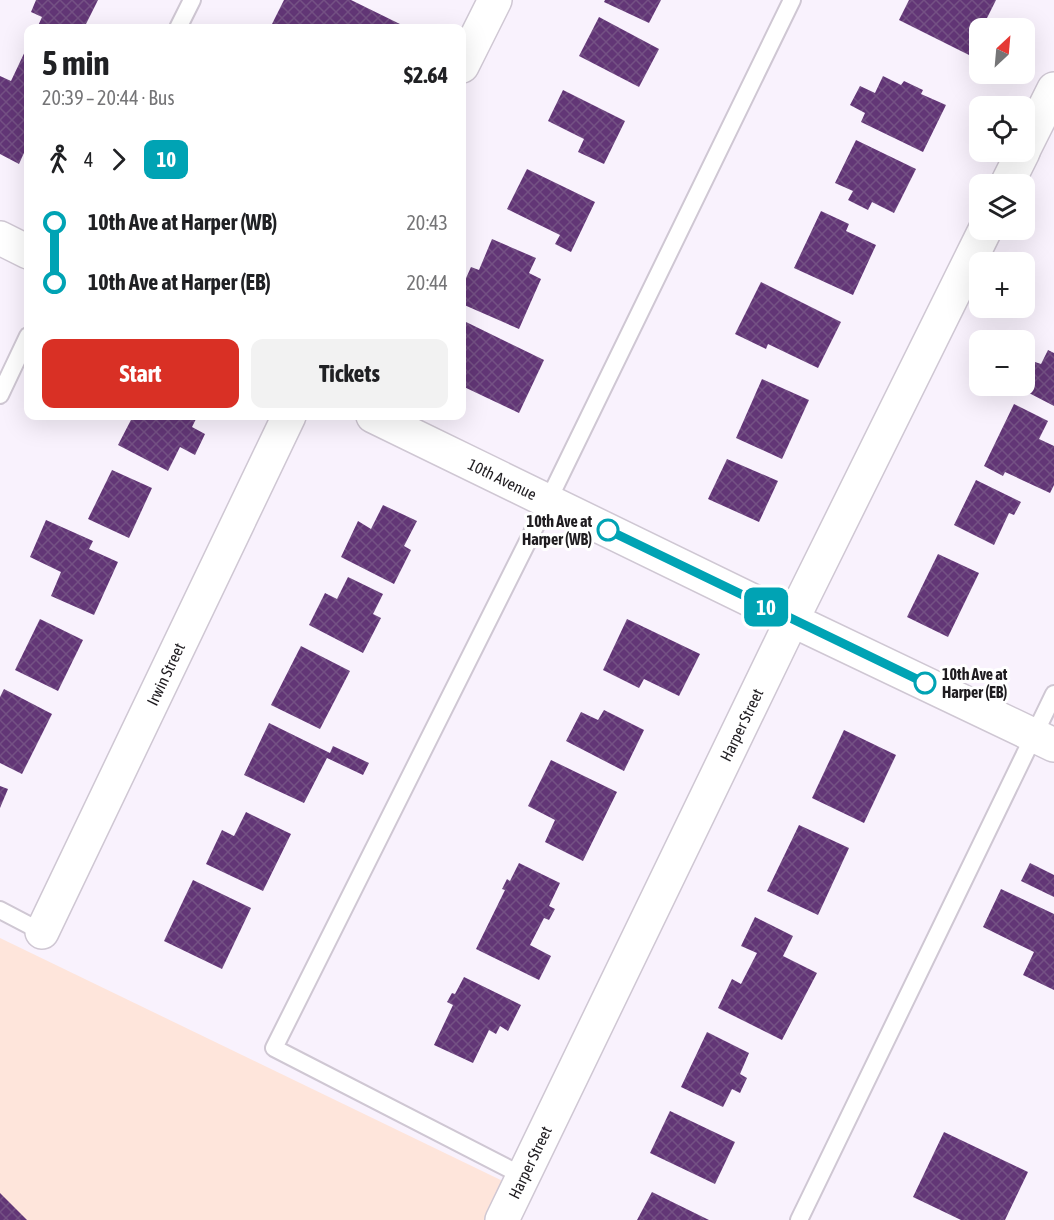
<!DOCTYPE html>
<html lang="en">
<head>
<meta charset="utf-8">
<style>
  :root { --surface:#fff; --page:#f2f2f2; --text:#202124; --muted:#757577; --accent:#d93025 }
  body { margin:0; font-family:"Asap Condensed",sans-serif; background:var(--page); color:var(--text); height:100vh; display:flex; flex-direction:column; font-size:22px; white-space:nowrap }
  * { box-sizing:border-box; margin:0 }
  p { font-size:20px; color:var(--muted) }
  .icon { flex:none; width:33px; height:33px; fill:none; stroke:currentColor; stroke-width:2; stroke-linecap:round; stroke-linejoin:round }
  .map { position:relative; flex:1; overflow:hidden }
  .details { position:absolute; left:24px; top:24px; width:442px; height:396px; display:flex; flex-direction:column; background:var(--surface); border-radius:12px; box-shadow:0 6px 24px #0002 }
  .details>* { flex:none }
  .badge { padding:0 12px; border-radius:9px; font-size:21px; line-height:39px }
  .needle { width:39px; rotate:26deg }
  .buttons { position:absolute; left:969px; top:18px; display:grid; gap:12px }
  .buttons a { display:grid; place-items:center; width:66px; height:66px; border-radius:12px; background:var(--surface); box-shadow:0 6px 24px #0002; font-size:30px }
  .map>.badge { position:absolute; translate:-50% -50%; box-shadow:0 0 0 3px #fff }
  .legs { display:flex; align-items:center; gap:9px; height:66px; padding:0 18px; font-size:20px }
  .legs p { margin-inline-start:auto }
  .headline { display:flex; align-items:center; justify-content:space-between; height:102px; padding:0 18px }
  h1 { font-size:33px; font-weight:700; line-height:45px }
  .action { display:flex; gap:12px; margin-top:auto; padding:12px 18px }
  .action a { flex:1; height:69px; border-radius:12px; background:var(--accent); color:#fff; font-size:24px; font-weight:700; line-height:69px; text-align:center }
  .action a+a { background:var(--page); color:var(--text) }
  ul { padding:0 18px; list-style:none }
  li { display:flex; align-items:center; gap:21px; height:60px; font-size:22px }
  li i { display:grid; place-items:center; width:9px; height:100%; margin:0 8px; background:currentColor }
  li i::after { content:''; width:15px; height:15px; margin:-8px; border:4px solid; border-radius:50%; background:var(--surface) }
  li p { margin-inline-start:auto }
  li:first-child i { background:linear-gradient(#0000 50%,currentColor 0) }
  li:last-child i { background:linear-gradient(currentColor 50%,#0000 0) }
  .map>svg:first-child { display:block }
  .education { fill:#fee5db }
  .building { fill:url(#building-cross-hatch) }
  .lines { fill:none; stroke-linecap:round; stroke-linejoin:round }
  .lane-casing { stroke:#cfc7d3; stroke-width:20 }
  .street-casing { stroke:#cfc7d3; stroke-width:36 }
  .secondary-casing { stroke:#cfc7d3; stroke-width:36 }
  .lane { stroke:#fff; stroke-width:16 }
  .street { stroke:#fff; stroke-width:33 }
  .secondary { stroke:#fff; stroke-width:33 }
  .line-1-casing { stroke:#fff; stroke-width:14 }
  .line-1 { stroke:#00a3b4; stroke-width:9 }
  .stop-1-dot { fill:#fff; stroke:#00a3b4; stroke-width:3 }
  .labels { text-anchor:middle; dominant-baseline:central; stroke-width:6; stroke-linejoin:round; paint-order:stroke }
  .street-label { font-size:16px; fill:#1f1c20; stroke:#fff }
  .stop-label { font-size:16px; font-weight:bold; fill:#1f1c20; stroke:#fff; text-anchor:end }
</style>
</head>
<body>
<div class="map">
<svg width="1054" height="1220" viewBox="0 0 1054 1220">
  <defs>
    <pattern id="building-cross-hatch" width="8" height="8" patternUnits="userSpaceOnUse" patternTransform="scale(1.5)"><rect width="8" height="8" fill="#623676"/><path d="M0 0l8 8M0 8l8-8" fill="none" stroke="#745184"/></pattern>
  </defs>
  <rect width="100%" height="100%" fill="#f9f2fd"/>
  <path class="education" d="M0 938 511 1185 494 1220H0Z"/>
  <g class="building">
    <path d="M36 0H98L84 28H37L42 17 31 12Z"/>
    <path d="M284 0H351L404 26 403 28H270Z"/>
    <path d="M605 0H661L649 23 604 2Z"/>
    <path d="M909 0H996L982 28H980V34L969 55 899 20Z"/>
    <path d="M599 17 659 49 639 87 579 56Z"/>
    <path d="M28 45V144L19 164 0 154V76L11 81Z"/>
    <path d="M883 76 901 85 904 81 923 90 921 94 946 105 923 152 861 122 865 113 850 105 860 86 875 93Z"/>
    <path d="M563 90 625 121 604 164 578 152 584 139 548 121Z"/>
    <path d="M856 140 916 169 894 213 872 202 868 210 848 200 853 191 835 183Z"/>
    <path d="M527 169 595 202 571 252 555 244 560 235 507 209Z"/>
    <path d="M821 211 849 224 846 231 876 245 853 295 794 268Z"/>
    <path d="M492 239 536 258 529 273 541 279 519 329 462 304V287L471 267 479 270Z"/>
    <path d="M761 282 841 322 818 368 768 344 766 349 735 334Z"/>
    <path d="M462 320 544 360 519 413 462 386Z"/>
    <path d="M1048 350 1054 353V406L1029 393 1035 380 1028 376 1035 362 1041 364Z"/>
    <path d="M762 379 809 400 782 459 736 438Z"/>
    <path d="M1014 404 1048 421 1039 439 1054 446V485L1050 493 1005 472 1003 476 984 466Z"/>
    <path d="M133 416H189L196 419 192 427 205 434 195 455 180 447 168 471 118 445Z"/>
    <path d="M727 459 778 481 759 522 708 499Z"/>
    <path d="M112 470 152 488 129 538 88 519Z"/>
    <path d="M976 480 1021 502 1014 515 1009 513 994 545 954 525Z"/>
    <path d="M383 505 417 521 404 546 411 550 394 584 341 557 358 521 371 529Z"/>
    <path d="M46 520 93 541 89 549 118 562 94 615 51 596 61 572 30 557Z"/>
    <path d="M938 554 979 573 948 637 907 617Z"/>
    <path d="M348 577 383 594 373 614 381 618 363 653 309 625 325 593 337 599Z"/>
    <path d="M40 619 83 640 58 691 15 670Z"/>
    <path d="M627 619 700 654 679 696 644 679 639 688 603 670Z"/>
    <path d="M301 646 350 671 320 729 271 705Z"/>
    <path d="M4 689 52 714 22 774 0 763V697Z"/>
    <path d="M604 710 644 730 624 771 566 741 581 712 598 720Z"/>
    <path d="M269 723 330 753 333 746 369 763 363 775 327 758 304 803 244 775Z"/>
    <path d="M844 730 896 755 864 823 812 798Z"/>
    <path d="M551 760 617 792 583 861 545 842 555 820 528 806Z"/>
    <path d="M0 786 8 789 0 808Z"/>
    <path d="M246 812 291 834 263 891 206 864 222 830 234 836Z"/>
    <path d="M799 825 849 848 818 915 767 891Z"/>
    <path d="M519 863 560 883 549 906 555 909 549 920 544 918 530 945 551 956 539 980 476 949 505 890 502 889 507 879 510 881Z"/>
    <path d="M1030 863 1054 875V897L1021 881Z"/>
    <path d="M193 880 251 908 222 969 164 941Z"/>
    <path d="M1001 889 1054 914V990L1023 975 1034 952 983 927Z"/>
    <path d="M755 917 793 936 783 956 817 973 782 1040 718 1008 732 979 741 984 757 953 741 946Z"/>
    <path d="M464 977 521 1005 508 1031 500 1026 496 1034 489 1030 473 1063 434 1045 453 1005 447 1002 452 993 455 994Z"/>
    <path d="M707 1032 749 1053 740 1074 747 1078 740 1093 732 1089 723 1107 681 1087Z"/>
    <path d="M670 1111 735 1142 715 1184 650 1153Z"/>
    <path d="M944 1132 1028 1172 1005 1220H961L913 1197Z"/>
    <path d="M652 1192 709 1220H637Z"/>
    <path d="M0 1193 27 1220H0Z"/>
  </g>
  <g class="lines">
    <defs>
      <g id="lane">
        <path d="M178 28 192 0"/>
        <path d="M0 395 28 336"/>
        <path d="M0 910 42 932"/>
        <path d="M523 1176 274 1048 548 501 792 0"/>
        <path d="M799 1220 1054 694"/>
      </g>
      <g id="street">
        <path d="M462 66 495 0"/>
        <path d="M1024 149 1054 89"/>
        <path d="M1007 184 1023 152"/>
        <path id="s1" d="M42 932 289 416"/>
        <path id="s2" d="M502 1220 792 620 985 230"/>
      </g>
      <g id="secondary">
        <path d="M0 238 28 252"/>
        <path id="s3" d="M373 416 792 620 1054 745"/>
      </g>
    </defs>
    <use href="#lane" class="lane-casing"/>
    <use href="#street" class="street-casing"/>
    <use href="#secondary" class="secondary-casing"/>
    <use href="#lane" class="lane"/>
    <use href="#street" class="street"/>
    <use href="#secondary" class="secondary"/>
  </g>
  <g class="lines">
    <defs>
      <path id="line-1" d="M608 530 925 683"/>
    </defs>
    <use href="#line-1" class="line-1-casing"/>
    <use href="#line-1" class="line-1"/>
  </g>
  <g class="stop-1-dot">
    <circle cx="608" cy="530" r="10"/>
    <circle cx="925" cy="683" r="10"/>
  </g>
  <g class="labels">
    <g class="street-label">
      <text stroke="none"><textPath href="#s3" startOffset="144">10th Avenue</textPath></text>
      <text stroke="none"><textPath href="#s1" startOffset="286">Irwin Street</textPath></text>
      <text stroke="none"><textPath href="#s2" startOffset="550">Harper Street</textPath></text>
      <text stroke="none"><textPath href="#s2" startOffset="64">Harper Street</textPath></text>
    </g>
    <g class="stop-label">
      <text x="592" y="521">10th Ave at<tspan x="592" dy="18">Harper (WB)</tspan></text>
      <text x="942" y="674" text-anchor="start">10th Ave at<tspan x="942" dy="18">Harper (EB)</tspan></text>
    </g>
  </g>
</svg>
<div class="buttons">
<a><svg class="needle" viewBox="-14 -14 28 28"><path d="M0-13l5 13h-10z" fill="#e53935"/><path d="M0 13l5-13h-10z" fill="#757577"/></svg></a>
<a><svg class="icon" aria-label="locate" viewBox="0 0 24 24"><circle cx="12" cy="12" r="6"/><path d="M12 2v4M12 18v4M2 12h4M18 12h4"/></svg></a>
<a><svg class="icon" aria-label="layers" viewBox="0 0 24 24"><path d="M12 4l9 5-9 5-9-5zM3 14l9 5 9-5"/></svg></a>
<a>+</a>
<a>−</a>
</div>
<b class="badge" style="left:766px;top:607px;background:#00a3b4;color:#fff">10</b>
<section class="details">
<div class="headline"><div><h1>5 min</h1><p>20:39 – 20:44 · Bus</p></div><b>$2.64</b></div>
<div class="legs"><svg class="icon" aria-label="walk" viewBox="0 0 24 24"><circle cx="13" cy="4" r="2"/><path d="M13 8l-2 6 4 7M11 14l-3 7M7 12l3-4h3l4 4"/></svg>4<svg class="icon" aria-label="forward" viewBox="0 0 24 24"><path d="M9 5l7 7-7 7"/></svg><b class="badge" style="background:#00a3b4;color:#fff">10</b></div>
<ul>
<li><i style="color:#00a3b4"></i><b>10th Ave at Harper (WB)</b><p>20:43</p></li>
<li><i style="color:#00a3b4"></i><b>10th Ave at Harper (EB)</b><p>20:44</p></li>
</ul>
<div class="action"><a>Start</a><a>Tickets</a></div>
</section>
</div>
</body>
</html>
